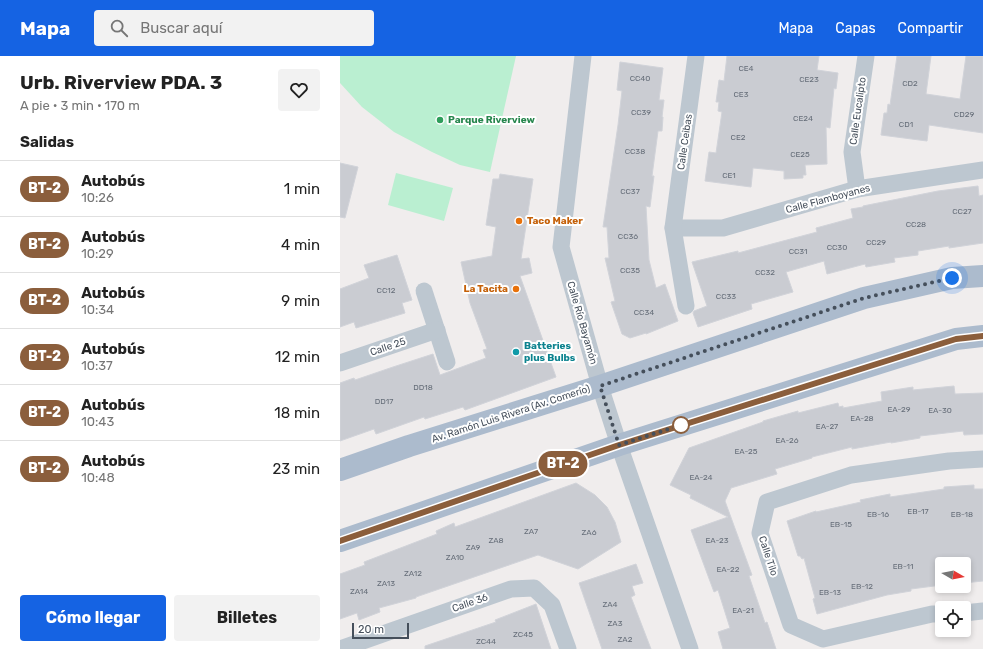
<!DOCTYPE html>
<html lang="es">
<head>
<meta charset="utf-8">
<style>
  :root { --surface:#fff; --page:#f2f2f2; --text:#222; --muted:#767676; --line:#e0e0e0; --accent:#1563e3 }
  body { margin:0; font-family:Rubik,sans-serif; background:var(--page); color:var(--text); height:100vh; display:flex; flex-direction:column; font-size:15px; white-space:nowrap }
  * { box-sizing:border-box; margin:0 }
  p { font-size:13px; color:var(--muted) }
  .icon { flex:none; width:22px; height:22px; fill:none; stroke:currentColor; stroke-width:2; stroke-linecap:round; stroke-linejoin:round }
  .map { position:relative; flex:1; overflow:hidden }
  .drawer { display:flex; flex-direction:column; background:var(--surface); width:340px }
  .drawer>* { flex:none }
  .badge { padding:0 8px; border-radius:13px; font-size:14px; line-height:26px }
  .needle { width:26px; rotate:99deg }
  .controls { position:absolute; left:595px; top:501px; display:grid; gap:8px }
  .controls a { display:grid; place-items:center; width:36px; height:36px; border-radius:4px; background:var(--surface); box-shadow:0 2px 6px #0003; font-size:20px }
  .scale { position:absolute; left:12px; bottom:10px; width:57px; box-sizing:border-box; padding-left:4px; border:2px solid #454f5b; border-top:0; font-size:11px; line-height:14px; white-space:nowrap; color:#454f5b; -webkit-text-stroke:3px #fff; paint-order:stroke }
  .you { position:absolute; width:20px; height:20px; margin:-10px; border:3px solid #fff; border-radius:50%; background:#1a73e8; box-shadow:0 0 0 6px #1a73e833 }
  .map>.badge { position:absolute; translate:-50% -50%; box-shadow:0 0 0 2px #fff }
  h2 { padding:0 20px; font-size:15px; line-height:36px }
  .round { display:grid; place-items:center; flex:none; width:42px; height:42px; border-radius:4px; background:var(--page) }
  .overview { display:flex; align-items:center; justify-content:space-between; height:68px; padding:0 20px }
  h1 { font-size:19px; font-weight:700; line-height:30px }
  .primary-button { display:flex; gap:8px; margin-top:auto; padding:8px 20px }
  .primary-button a { flex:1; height:46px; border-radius:4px; background:var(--accent); color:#fff; font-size:16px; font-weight:700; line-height:46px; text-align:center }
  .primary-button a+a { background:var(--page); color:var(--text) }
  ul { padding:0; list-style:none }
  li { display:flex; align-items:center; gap:12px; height:56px; padding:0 20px; border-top:1px solid var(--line) }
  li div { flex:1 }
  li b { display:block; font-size:15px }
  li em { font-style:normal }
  li .badge { min-width:44px; font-weight:700; text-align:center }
  header { display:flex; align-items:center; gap:24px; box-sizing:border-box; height:56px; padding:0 20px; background:var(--accent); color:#fff }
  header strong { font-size:19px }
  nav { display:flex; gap:22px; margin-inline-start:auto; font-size:14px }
  .search { width:280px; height:36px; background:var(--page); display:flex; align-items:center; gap:10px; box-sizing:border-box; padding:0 14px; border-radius:4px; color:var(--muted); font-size:15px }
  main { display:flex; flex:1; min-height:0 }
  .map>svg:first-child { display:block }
  .green { fill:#baefd1 }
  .building { fill:#caccd2; stroke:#d1d3d9 }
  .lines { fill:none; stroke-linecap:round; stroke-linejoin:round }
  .minor { stroke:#bdc7d0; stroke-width:17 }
  .primary { stroke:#acbbcd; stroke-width:22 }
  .line-casing { stroke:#fff; stroke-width:9 }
  .line { stroke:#8b5e3c; stroke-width:6 }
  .walk { stroke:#454f5b; stroke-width:4; stroke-dasharray:0 7.2 }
  .leisure-dot { fill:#2e9e5b; stroke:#fff; stroke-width:1.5 }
  .food-dot { fill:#e8710a; stroke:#fff; stroke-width:1.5 }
  .culture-dot { fill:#0f9aa8; stroke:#fff; stroke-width:1.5 }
  .stop-dot { fill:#fff; stroke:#8b5e3c; stroke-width:2 }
  .labels { text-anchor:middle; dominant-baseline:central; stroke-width:4; stroke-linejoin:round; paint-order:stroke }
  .number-label { font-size:8px; fill:#666e79 }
  .street-label { font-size:10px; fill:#454f5b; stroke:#fff }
  .leisure-label { font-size:10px; font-weight:bold; fill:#27864d; stroke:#fff; text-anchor:start }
  .food-label { font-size:10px; font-weight:bold; fill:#c56008; stroke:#fff; text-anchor:start }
  .culture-label { font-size:10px; font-weight:bold; fill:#0d838f; stroke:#fff; text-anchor:start }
</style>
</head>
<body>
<header>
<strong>Mapa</strong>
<div class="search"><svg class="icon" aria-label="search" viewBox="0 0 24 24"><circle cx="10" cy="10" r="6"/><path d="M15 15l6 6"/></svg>Buscar aquí</div>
<nav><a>Mapa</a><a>Capas</a><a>Compartir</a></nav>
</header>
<main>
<section class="drawer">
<div class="overview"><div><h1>Urb. Riverview PDA. 3</h1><p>A pie · 3 min · 170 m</p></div><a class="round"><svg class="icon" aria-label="heart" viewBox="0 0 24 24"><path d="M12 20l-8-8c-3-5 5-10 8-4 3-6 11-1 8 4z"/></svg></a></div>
<h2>Salidas</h2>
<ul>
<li><span class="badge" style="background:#8b5e3c;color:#fff">BT-2</span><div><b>Autobús</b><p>10:26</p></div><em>1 min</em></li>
<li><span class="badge" style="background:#8b5e3c;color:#fff">BT-2</span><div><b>Autobús</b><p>10:29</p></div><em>4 min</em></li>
<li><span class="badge" style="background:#8b5e3c;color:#fff">BT-2</span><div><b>Autobús</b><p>10:34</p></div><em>9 min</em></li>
<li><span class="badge" style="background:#8b5e3c;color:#fff">BT-2</span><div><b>Autobús</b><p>10:37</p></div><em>12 min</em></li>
<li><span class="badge" style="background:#8b5e3c;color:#fff">BT-2</span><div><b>Autobús</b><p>10:43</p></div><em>18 min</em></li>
<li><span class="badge" style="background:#8b5e3c;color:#fff">BT-2</span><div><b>Autobús</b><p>10:48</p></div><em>23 min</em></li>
</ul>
<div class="primary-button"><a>Cómo llegar</a><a>Billetes</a></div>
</section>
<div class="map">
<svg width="643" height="593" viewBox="0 0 643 593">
  <rect width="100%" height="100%" fill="#f0eded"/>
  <g class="green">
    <path d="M0 0H176L150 116 120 109 92 96 54 76 22 51 0 27Z"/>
    <path d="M56 117 113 132 104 165 48 149Z"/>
  </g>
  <g class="building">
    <path d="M387 0H479L477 14 498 17 496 33 494 32 490 72 486 71 487 108 465 109 466 119H463V122L444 123V115L413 112 411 131 365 125 369 96 376 97 382 56 378 55 379 46H376L379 24 384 25Z"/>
    <path d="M557 0H591L586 38 620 43 626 0H643V77L589 69 587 85 541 79 544 57H547L548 48 550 49Z"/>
    <path d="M280 6 323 12 319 44H324L322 61H323L322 75H318L312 120H314L310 151 306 150 309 204 316 232 325 228 338 265 306 278V277L290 282 282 278 271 246 275 245 265 202H269L267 171H263L278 69 282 35 277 34Z"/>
    <path d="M0 107 18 111 5 162 0 161Z"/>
    <path d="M160 118 193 123 181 203 189 202 192 217 180 220 216 321 125 354 123 351 85 363 84 361 36 378 34 373 0 385V327L14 322 15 324 53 311 93 298 100 319 146 302 143 294 147 293 130 247 121 206 152 200 156 171 146 169 153 123H159Z"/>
    <path d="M638 130 639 140 643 139V187L609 192V190L578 195V199L554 202 555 206 526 211 525 208 487 218 484 205 446 216 453 236 411 248 412 253 358 271 353 257 354 255 367 250 352 206 398 195V197L477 176 476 172 513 162 511 153 523 151V150L598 135Z"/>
    <path d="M57 199 72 244 62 247 65 257 16 272 14 266 0 271V233L29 222 24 209Z"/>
    <path d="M614 330 615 338 643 337V378L624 379 623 375 580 380V382L551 387V386L512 393V391L472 401V402L435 413 437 418 391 432 385 445 412 519 409 520 425 567 427 566 436 593H383L378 576 390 572 378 534 374 536 351 474 388 461 350 442 351 439 330 429 349 392 423 366V365L458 355V357L498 347 499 351 503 350V352L542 345 541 336 573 331V334Z"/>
    <path d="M236 427 255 439 267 451 275 466 281 486 238 513 198 499 76 541V542L39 552 40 556 19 564 17 557 0 563V518L25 509 24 506 97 478 96 475 114 467 115 471Z"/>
    <path d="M634 429V433H643V525L624 527V508H602V529L571 533V535L547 539 477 558 473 543 475 542 464 502 462 503 460 500H458L447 465 476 455V456L521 446 520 444 550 438V441L604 433V431Z"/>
    <path d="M296 508 303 527 292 530 295 539 291 541 311 593H262L239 527Z"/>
    <path d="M196 548 211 593H85V590L156 566 155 564Z"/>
  </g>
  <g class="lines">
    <g class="minor">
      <path d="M243 0 221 191 260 330 279 389 350 593"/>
      <path d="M517 133 512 96 526 0"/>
      <path d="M333 172H383L517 133 643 114"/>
      <path d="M84 235 107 306"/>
      <path d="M346 250 333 172 356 0"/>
      <path d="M0 307 97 274"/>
      <path d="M624 557 643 555"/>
      <path d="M602 558H592L483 583 451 569 420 477 427 446 511 419 609 405 643 403"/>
      <path d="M0 593 171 533 194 532 212 549 228 593"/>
    </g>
    <g class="primary">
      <path d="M0 414 69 390 260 330 524 242 612 222 643 220"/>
      <path d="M0 485 279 389 616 283 643 280"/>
    </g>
  </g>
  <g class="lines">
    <defs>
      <path id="line" d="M0 485 279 389 616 283 643 280"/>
    </defs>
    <use href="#line" class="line-casing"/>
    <use href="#line" class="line"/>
    <path class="walk" d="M341 369 279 389 260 330 524 242 612 222"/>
  </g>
  <circle class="leisure-dot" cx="100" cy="64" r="4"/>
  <g class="food-dot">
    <circle cx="179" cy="165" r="4"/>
    <circle cx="176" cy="233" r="4"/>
  </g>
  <circle class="culture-dot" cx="176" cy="296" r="4"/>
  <circle class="stop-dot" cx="341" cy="369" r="8"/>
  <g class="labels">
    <g class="number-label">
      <text x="406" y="12">CE4</text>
      <text x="300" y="22">CC40</text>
      <text x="469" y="23">CE23</text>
      <text x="570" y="27">CD2</text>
      <text x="401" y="38">CE3</text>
      <text x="301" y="56">CC39</text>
      <text x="624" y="58">CD29</text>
      <text x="463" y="62">CE24</text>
      <text x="566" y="68">CD1</text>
      <text x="398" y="81">CE2</text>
      <text x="295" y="95">CC38</text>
      <text x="460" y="98">CE25</text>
      <text x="389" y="119">CE1</text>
      <text x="290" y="135">CC37</text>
      <text x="622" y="155">CC27</text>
      <text x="576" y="168">CC28</text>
      <text x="288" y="180">CC36</text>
      <text x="536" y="186">CC29</text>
      <text x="497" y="191">CC30</text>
      <text x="458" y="195">CC31</text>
      <text x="290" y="214">CC35</text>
      <text x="425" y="216">CC32</text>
      <text x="46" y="234">CC12</text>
      <text x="386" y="240">CC33</text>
      <text x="304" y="256">CC34</text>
      <text x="83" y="331">DD18</text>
      <text x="44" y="345">DD17</text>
      <text x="559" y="353">EA-29</text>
      <text x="600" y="354">EA-30</text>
      <text x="522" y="362">EA-28</text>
      <text x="487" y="370">EA-27</text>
      <text x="447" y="384">EA-26</text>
      <text x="406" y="395">EA-25</text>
      <text x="361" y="421">EA-24</text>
      <text x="578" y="455">EB-17</text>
      <text x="538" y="458">EB-16</text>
      <text x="622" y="458">EB-18</text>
      <text x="501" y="468">EB-15</text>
      <text x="191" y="475">ZA7</text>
      <text x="249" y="476">ZA6</text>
      <text x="156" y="484">ZA8</text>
      <text x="377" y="484">EA-23</text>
      <text x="133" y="491">ZA9</text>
      <text x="115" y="501">ZA10</text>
      <text x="563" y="510">EB-11</text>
      <text x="388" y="513">EA-22</text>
      <text x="73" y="517">ZA12</text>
      <text x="46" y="527">ZA13</text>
      <text x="522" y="530">EB-12</text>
      <text x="19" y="535">ZA14</text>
      <text x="490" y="536">EB-13</text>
      <text x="270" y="548">ZA4</text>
      <text x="403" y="554">EA-21</text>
      <text x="275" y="567">ZA3</text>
      <text x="183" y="578">ZC45</text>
      <text x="285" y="583">ZA2</text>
      <text x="146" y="585">ZC44</text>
    </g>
    <g class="street-label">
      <text transform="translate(518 55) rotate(-82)">Calle Eucalipto</text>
      <text transform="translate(345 86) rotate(-82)">Calle Ceibas</text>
      <text transform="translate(488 143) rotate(-15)">Calle Flamboyanes</text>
      <text transform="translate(242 267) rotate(74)">Calle Río Bayamón</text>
      <text transform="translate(48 291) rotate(-19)">Calle 25</text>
      <text transform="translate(171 358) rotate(-18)">Av. Ramón Luis Rivera (Av. Comerío)</text>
      <text transform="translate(428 500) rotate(72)">Calle Tilo</text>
      <text transform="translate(130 547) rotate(-19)">Calle 36</text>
    </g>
    <g class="leisure-label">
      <text x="108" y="64">Parque Riverview</text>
    </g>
    <g class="food-label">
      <text x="187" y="165">Taco Maker</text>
      <text x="168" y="233" text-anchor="end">La Tacita</text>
    </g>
    <g class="culture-label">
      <text x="184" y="290">Batteries<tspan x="184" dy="12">plus Bulbs</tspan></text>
    </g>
  </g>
</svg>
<div class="controls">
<a><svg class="needle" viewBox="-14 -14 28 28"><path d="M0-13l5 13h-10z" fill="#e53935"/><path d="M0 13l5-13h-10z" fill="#767676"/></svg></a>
<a><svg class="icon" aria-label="locate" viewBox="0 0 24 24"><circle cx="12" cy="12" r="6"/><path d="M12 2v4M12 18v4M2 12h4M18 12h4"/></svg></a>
</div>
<div class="scale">20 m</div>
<div class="you" style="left:612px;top:222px"></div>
<b class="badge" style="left:223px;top:408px;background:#8b5e3c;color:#fff">BT-2</b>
</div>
</main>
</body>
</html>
